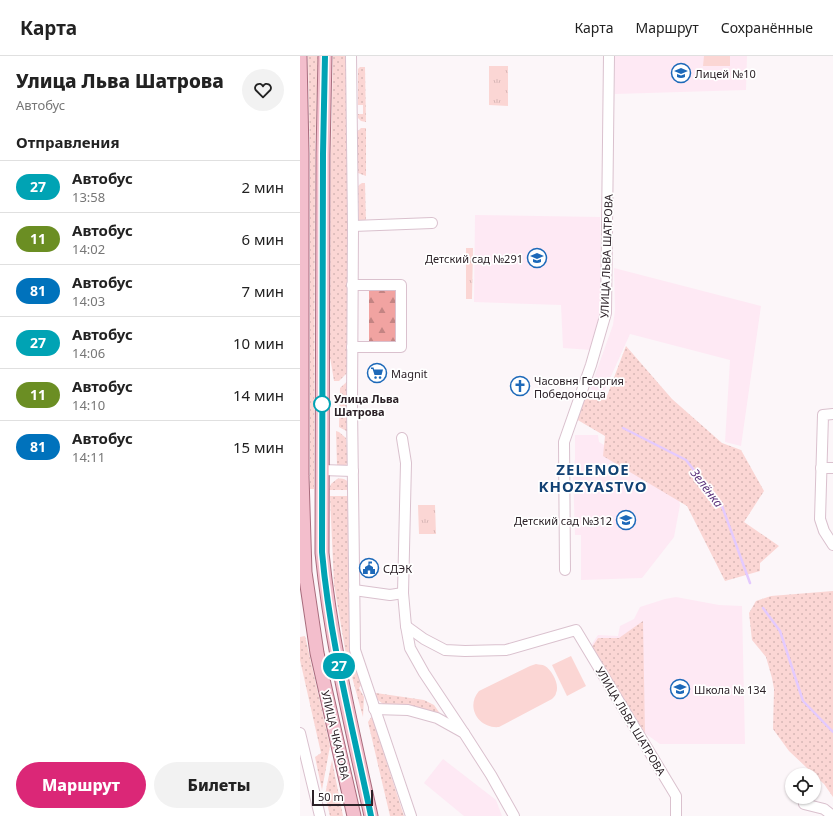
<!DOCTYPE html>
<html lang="ru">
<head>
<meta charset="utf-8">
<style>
  :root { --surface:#fff; --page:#f2f2f2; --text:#222; --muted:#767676; --line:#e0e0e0; --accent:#db2777 }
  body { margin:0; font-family:"Noto Sans",sans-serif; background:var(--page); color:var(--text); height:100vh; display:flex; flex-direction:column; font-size:15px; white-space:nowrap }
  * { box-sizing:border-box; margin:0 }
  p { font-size:13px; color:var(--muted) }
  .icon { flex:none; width:22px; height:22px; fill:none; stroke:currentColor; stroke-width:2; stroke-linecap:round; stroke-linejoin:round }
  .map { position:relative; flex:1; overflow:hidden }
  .drawer { display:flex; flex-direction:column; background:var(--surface); width:300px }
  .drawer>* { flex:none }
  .badge { padding:0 8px; border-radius:13px; font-size:14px; line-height:26px }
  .fabs { position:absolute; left:485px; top:712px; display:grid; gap:8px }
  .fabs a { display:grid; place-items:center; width:36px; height:36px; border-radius:50%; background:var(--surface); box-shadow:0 1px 3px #0004; font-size:20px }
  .scale { position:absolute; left:12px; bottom:10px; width:61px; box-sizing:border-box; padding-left:4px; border:2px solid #2c2228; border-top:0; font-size:11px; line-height:14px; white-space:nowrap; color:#2c2228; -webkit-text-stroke:3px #fff; paint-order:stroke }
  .map>.badge { position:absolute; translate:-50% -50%; box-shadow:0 0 0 2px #fff }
  h2 { padding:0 16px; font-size:15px; line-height:36px }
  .round { display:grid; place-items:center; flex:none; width:42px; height:42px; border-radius:21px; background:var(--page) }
  .summary { display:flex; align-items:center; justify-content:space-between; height:68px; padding:0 16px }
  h1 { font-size:19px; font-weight:800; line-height:30px }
  .cta { display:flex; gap:8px; margin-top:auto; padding:8px 16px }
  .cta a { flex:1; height:46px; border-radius:24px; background:var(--accent); color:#fff; font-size:16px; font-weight:800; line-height:46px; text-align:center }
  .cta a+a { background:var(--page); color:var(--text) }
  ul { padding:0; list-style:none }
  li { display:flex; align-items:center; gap:12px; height:52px; padding:0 16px; border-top:1px solid var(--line) }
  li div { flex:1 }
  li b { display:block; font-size:15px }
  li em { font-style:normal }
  li .badge { min-width:44px; font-weight:700; text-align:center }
  header { display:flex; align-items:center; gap:24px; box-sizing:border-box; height:56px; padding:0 20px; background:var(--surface); border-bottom:1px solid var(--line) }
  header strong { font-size:19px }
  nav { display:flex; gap:22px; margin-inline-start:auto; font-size:14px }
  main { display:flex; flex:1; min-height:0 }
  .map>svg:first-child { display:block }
  .built { fill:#fee9f4 }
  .grass { fill:url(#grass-dots) }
  .forest { fill:url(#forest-firs) }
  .park { fill:url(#park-tufts) }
  .pitch { fill:#fbd6d4 }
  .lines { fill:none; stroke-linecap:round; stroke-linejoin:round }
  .stream { stroke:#e4cafe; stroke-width:2.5 }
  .minor-casing { stroke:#dac1ce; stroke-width:12 }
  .major-casing { stroke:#a86b7c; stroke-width:15 }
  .minor { stroke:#fff; stroke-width:10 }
  .major { stroke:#f3becc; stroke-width:13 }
  .line-casing { stroke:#fff; stroke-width:9 }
  .line { stroke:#00a3b4; stroke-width:6 }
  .stop-dot { fill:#fff; stroke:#00a3b4; stroke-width:2 }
  .labels { text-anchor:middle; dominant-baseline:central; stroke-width:3.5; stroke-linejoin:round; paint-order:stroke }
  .poi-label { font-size:11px; fill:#2c2228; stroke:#fff; text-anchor:start }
  .street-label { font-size:11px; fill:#2c2228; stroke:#fff }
  .stop-label { font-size:11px; font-weight:bold; fill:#2c2228; stroke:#fff; text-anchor:start }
  .water-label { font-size:12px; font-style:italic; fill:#5b327b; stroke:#fff }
  .district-label { font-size:15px; font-weight:bold; letter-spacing:1px; fill:#124274; stroke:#fff }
</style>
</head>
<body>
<header>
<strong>Карта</strong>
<nav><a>Карта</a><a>Маршрут</a><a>Сохранённые</a></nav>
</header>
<main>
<section class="drawer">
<div class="summary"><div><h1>Улица Льва Шатрова</h1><p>Автобус</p></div><a class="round"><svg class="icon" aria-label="heart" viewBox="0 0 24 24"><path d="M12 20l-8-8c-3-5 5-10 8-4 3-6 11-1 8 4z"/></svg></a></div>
<h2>Отправления</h2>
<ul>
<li><span class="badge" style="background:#00a3b4;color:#fff">27</span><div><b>Автобус</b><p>13:58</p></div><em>2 мин</em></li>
<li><span class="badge" style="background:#6b8e23;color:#fff">11</span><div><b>Автобус</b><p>14:02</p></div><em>6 мин</em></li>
<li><span class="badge" style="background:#0072bc;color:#fff">81</span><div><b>Автобус</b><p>14:03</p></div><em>7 мин</em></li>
<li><span class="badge" style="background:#00a3b4;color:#fff">27</span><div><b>Автобус</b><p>14:06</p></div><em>10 мин</em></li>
<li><span class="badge" style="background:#6b8e23;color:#fff">11</span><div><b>Автобус</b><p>14:10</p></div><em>14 мин</em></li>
<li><span class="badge" style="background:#0072bc;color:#fff">81</span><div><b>Автобус</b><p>14:11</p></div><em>15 мин</em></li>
</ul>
<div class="cta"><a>Маршрут</a><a>Билеты</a></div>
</section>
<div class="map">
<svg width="533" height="760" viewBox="0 0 533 760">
  <defs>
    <pattern id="grass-dots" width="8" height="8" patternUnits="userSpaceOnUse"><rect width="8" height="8" fill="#fbd6d4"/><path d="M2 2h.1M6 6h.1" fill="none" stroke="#d7b7b6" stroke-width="1.8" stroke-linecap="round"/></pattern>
    <pattern id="forest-firs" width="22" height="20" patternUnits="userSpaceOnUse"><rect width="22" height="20" fill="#f1a3a1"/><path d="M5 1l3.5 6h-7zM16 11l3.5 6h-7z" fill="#c38483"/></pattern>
    <pattern id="park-tufts" width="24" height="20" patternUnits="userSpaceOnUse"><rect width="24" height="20" fill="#fbd6d4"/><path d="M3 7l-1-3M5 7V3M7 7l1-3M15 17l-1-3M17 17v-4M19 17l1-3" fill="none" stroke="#d7b7b6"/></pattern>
  </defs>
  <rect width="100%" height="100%" fill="#fcf6f9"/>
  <g class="built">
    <path d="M315 0H447L446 34 315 38Z"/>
    <path d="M175 159 300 161V242L298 271 291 294 263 292 261 249 174 246Z"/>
    <path d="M314 212 461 250 441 390 425 386 430 304 330 278 303 338 290 333 313 269 315 254Z"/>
    <path d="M275 379H298L299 386 375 431 380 449 374 481 342 522 281 524V479H275L273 417 275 403Z"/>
    <path d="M376 541 419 549 442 550 445 688H360L342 675 290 591 298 579 318 580 320 570 334 563 340 551 365 543Z"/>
    <path d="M143 703 196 744 202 760H164L124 727Z"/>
  </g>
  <g class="grass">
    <path d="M8 0H18L15 97 14 433H10V97Z"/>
    <path d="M33 0H48L50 292H47V317L39 325H34L30 301 31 98Z"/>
    <path d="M60 11H65L66 66 61 65 58 62V58H63V49H58V13Z"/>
    <path d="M61 72H66V120L58 117 57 76Z"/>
    <path d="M62 127H65L66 167 59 164 58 132 59 129Z"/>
    <path d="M326 290 372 343 422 387 441 394 464 435 444 466 479 490 460 507V515L425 525 387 450 303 400 305 380 276 363 288 336 307 340Z"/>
    <path d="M51 322 50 377 39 371 40 332Z"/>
    <path d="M36 375 39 376 46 382 47 396 50 397 49 406 45 410 37 409Z"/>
    <path d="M37 423C45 421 50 426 50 434H29L31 428Z"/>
    <path d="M30 440H50L49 550 50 584 62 628 59 632 64 641 63 661 46 599 34 528Z"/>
    <path d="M533 535V741L524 728 489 695 473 673 474 633 472 622 466 601 452 584 449 557 456 545 471 540Z"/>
    <path d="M343 565 345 677 292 591 298 582H319Z"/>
    <path d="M5 580 30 690 22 734 15 701 21 697 0 604V581Z"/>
    <path d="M76 637 124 644 134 649 141 659 102 650 83 648 74 641 73 638Z"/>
    <path d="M72 660 104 760H90L68 666Z"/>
    <path d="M32 704 43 760H30L25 739Z"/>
  </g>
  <path class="forest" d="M69 231H98L99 287H69Z"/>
  <g class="park">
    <path d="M189 10H208V50L189 49Z"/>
    <path d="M166 192H173L172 243H166Z"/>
    <path d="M118 449H135L136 478H119Z"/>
  </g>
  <g class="pitch">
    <path d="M404 0H430V10H403Z"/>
    <path d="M271 600 286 630 267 640 252 609Z"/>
    <path d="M236 608C239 609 242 608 245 610 252 614 260 629 256 637 256 639 254 641 252 643L199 671C179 673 165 651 179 635L230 610Z"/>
  </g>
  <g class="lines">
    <g class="stream">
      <path d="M323 372 386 404 422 450 450 527"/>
      <path d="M463 552 480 575 503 645 533 676"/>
    </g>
    <defs>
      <g id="minor">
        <path d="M51 0 53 170 52 350 55 594 111 760"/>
        <path d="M53 170 132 167"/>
        <path d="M52 291H101V229H52"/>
        <path d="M533 358 523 359 520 463 524 475 533 489"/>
        <path d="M102 382 106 407 103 537 106 570 110 592 124 617 164 677"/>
        <path d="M521 412H533"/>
        <path d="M22 414 53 415"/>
        <path d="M265 514 264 386 291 309 306 257 309 0"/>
        <path d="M54 534 90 539 103 537"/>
        <path d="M106 570 124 583 145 594 165 595 206 594 276 574 376 740V760"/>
        <path d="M74 653 108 654 137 662 164 677 191 719 214 760"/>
        <path d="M0 677 20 760"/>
        <path d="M504 748 524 753 533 760"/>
      </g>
      <g id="major">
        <path d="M0 0 2 97V420L5 516 17 597 54 760"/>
        <path d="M25 0 23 98 22 497C31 586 52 673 71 760"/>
      </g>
    </defs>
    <use href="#minor" class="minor-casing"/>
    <use href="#major" class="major-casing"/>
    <use href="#minor" class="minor"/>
    <use href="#major" class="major"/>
  </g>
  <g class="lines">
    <defs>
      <path id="line" d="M25 0 23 98 22 496C30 586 53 673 71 760"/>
    </defs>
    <use href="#line" class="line-casing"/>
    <use href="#line" class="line"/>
  </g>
  <defs>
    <symbol id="school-ring" viewBox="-11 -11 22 22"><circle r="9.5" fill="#fff" stroke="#1d69b9" stroke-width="1.5"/><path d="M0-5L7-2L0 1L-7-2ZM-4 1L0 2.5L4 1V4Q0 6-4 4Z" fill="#1d69b9"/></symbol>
    <symbol id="supermarket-ring" viewBox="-11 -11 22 22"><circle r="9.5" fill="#fff" stroke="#1d69b9" stroke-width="1.5"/><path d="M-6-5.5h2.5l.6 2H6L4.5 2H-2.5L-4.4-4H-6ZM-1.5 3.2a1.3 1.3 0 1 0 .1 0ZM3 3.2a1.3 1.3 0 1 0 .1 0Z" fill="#1d69b9"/></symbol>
    <symbol id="church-ring" viewBox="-11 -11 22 22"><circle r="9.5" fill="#fff" stroke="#1d69b9" stroke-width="1.5"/><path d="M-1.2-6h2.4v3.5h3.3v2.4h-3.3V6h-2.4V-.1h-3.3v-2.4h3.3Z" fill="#1d69b9"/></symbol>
    <symbol id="civic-ring" viewBox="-11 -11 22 22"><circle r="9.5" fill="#fff" stroke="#1d69b9" stroke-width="1.5"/><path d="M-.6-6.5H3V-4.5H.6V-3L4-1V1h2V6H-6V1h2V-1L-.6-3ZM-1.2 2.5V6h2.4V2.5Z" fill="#1d69b9"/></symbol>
  </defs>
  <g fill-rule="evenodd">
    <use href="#school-ring" x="370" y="6" width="22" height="22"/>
    <use href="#school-ring" x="226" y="191" width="22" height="22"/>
    <use href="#supermarket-ring" x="66" y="306" width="22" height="22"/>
    <use href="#church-ring" x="209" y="319" width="22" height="22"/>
    <use href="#school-ring" x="315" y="453" width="22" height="22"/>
    <use href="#civic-ring" x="58" y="501" width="22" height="22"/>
    <use href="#school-ring" x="369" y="622" width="22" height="22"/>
  </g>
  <circle class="stop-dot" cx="22" cy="348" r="8"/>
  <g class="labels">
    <g class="poi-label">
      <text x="395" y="17">Лицей №10</text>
      <text x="223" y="202" text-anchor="end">Детский сад №291</text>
      <text x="91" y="317">Magnit</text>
      <text x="234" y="324">Часовня Георгия<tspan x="234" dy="13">Победоносца</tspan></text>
      <text x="312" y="464" text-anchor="end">Детский сад №312</text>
      <text x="83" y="512">СДЭК</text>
      <text x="394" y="633">Школа № 134</text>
    </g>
    <g class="street-label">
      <text transform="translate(306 200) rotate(-88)">УЛИЦА ЛЬВА ШАТРОВА</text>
      <text transform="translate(331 665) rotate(59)">УЛИЦА ЛЬВА ШАТРОВА</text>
      <text transform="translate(36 679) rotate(77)">УЛИЦА ЧКАЛОВА</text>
    </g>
    <g class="stop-label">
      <text x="34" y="342">Улица Льва<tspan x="34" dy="13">Шатрова</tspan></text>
    </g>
    <g class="water-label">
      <text transform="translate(407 432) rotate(53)">Зелёнка</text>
    </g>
    <g class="district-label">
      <text x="293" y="413">ZELENOE<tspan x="293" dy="17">KHOZYASTVO</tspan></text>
    </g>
  </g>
</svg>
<div class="fabs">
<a><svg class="icon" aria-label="locate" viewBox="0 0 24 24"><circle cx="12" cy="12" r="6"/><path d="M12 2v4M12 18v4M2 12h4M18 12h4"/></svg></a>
</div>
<div class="scale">50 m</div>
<b class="badge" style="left:39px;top:610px;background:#00a3b4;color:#fff">27</b>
</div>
</main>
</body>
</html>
